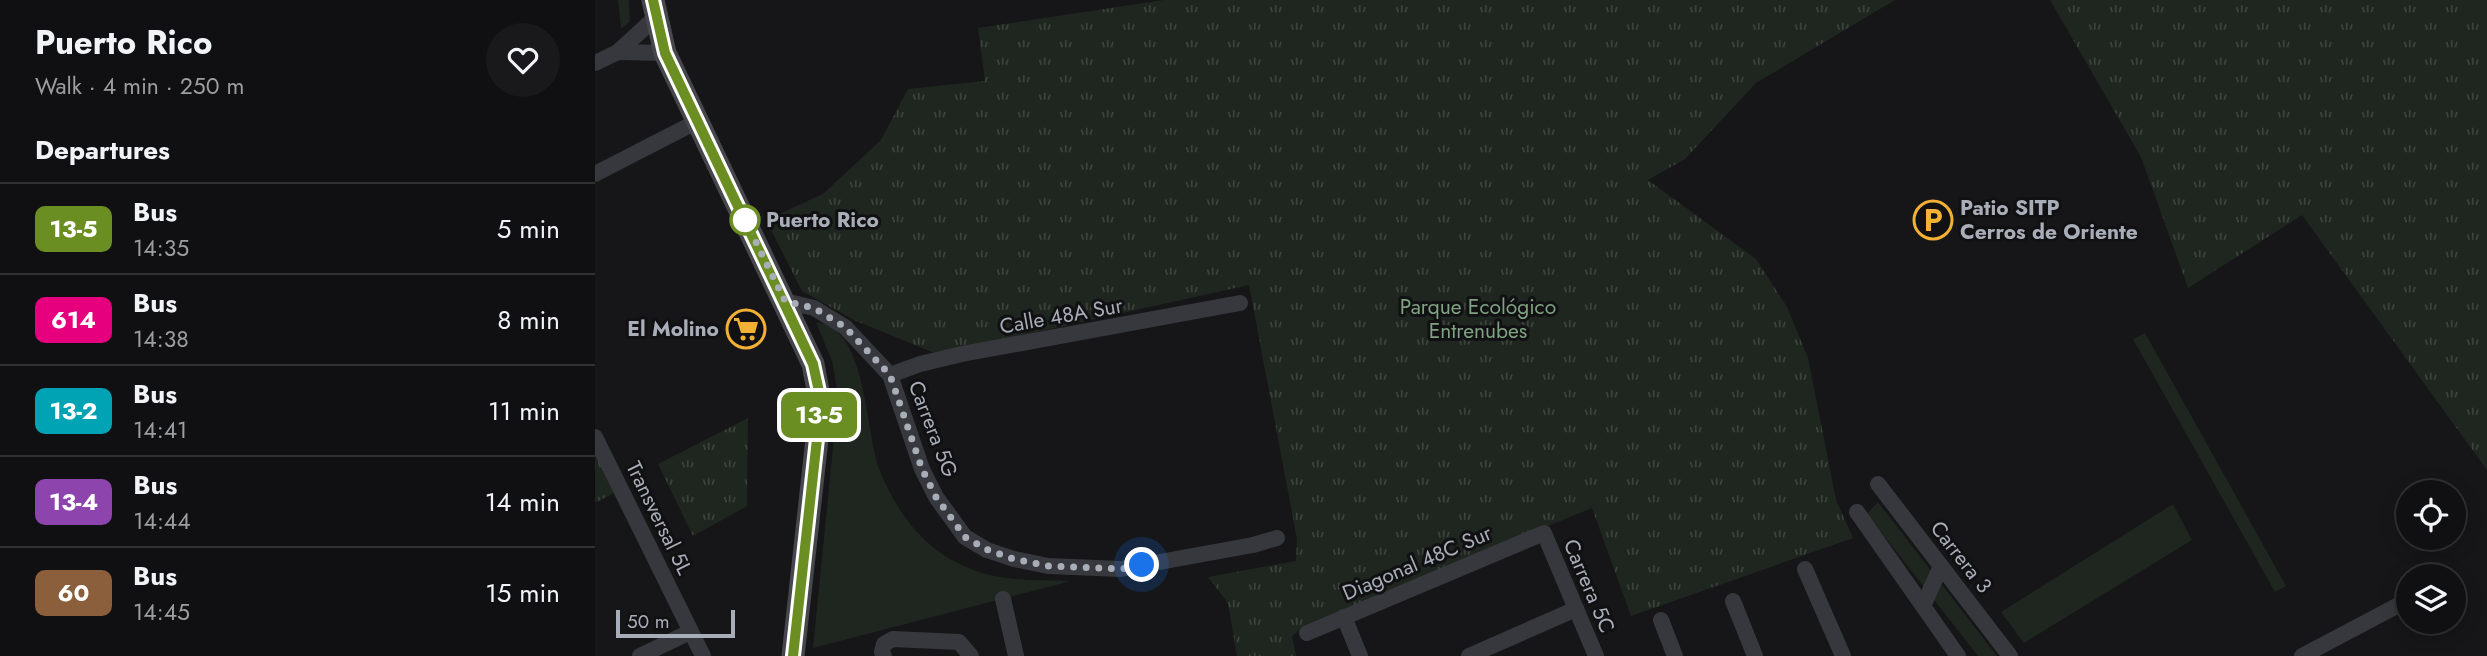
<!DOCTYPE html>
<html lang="en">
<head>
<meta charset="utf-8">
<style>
  :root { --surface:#101012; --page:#19191b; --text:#f1f3f6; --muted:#9c9d9f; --line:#303032 }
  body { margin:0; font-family:Jost,sans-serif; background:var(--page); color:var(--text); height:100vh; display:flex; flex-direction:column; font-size:26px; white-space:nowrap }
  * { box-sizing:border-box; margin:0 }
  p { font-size:23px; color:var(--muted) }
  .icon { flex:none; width:38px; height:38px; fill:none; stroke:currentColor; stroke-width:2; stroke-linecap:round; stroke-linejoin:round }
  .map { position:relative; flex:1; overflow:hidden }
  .panel { display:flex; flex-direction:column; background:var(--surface); width:595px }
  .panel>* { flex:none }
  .badge { padding:0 14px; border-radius:10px; font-size:24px; line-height:46px }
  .buttons { position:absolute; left:1801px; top:480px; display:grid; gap:14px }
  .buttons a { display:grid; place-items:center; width:70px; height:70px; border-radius:50%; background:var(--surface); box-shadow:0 4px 18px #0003,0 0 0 2px var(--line); font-size:35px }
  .scale { position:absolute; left:21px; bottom:18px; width:119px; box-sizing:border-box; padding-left:7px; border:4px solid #a8adb8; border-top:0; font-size:19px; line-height:24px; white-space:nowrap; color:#a8adb8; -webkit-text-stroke:5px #111113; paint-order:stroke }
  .you { position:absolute; width:35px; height:35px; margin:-18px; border:5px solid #fff; border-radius:50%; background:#1a73e8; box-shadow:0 0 0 10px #1a73e833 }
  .map>.badge { position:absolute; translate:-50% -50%; box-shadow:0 0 0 4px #fff }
  h2 { padding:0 35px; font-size:26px; line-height:63px }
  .round { display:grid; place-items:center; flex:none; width:74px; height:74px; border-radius:37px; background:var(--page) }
  .head { display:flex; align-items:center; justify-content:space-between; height:119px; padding:0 35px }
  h1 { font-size:33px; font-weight:700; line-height:52px }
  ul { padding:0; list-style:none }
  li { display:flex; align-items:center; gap:21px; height:91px; padding:0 35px; border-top:2px solid var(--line) }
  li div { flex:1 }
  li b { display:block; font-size:26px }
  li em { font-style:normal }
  li .badge { min-width:77px; font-weight:700; text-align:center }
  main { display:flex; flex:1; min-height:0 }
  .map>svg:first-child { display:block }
  .grass { fill:#1e261f }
  .park { fill:url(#park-tufts) }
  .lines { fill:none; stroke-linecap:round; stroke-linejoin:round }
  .minor { stroke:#37383d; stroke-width:16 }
  .secondary { stroke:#45474d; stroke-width:23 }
  .line-casing { stroke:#fff; stroke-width:16 }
  .line { stroke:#6b8e23; stroke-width:10 }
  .walk { stroke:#a8adb8; stroke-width:7; stroke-dasharray:0 12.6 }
  .stop-dot { fill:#fff; stroke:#6b8e23; stroke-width:3.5 }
  .labels { text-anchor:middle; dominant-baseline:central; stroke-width:6; stroke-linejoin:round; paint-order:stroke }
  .poi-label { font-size:21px; font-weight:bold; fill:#a8adb8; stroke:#111113; text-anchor:start }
  .stop-label { font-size:21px; font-weight:bold; fill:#a8adb8; stroke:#111113; text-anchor:start }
  .park-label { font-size:21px; fill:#7fa381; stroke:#111113 }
  .street-label { font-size:21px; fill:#a8adb8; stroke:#111113 }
</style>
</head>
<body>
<main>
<section class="panel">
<div class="head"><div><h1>Puerto Rico</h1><p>Walk · 4 min · 250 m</p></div><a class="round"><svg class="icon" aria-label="heart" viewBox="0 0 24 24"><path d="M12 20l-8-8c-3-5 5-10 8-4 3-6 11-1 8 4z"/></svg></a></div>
<h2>Departures</h2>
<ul>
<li><span class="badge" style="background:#6b8e23;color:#fff">13-5</span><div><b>Bus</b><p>14:35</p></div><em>5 min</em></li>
<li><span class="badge" style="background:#e6007e;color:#fff">614</span><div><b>Bus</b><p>14:38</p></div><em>8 min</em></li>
<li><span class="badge" style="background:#00a3b4;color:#fff">13-2</span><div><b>Bus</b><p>14:41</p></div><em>11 min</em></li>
<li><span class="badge" style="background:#8e44ad;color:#fff">13-4</span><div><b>Bus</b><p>14:44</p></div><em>14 min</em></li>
<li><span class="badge" style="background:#8b5e3c;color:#fff">60</span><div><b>Bus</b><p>14:45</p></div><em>15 min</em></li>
</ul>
</section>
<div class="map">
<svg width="1892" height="656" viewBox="0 0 1892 656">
  <defs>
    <pattern id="park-tufts" width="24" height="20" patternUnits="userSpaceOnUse" patternTransform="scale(1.75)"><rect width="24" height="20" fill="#1e261f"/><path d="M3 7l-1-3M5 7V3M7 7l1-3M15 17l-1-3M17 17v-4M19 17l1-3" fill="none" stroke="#3c433d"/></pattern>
  </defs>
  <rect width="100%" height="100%" fill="#161618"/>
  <g class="grass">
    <path d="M23 0H34L35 21 26 29Z"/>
    <path d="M221 322C225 323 232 324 236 327 272 349 271 434 285 471 303 515 330 551 376 569 408 582 443 580 476 581L218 648 243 397 238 364Z"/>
    <path d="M1550 333 1691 586 1680 592 1538 339Z"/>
    <path d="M1283 502 1402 656H1383L1272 514Z"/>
    <path d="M1578 504 1597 540 1429 643 1406 612Z"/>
  </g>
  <g class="park">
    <path d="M569 0H1300L1161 83 1090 159 1053 180 1161 259 1192 307 1213 358 1241 500 1258 538 1036 616 997 508 710 625 697 636 701 656H642L633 603 613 577 701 561 702 539 654 285 342 354 259 320 207 291 171 220 228 194 286 140 313 89 390 81 383 28Z"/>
    <path d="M1455 0H1892V470L1707 215 1593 288 1546 157Z"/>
    <path d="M153 418 152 506 98 536 63 464Z"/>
    <path d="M0 449 21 492 0 503Z"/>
  </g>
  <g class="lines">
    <g class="minor">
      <path d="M23 52 70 53"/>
      <path d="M0 63 23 52 61 17"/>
      <path d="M0 174 103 121"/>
      <path d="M190 301 219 308 250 327 295 375 327 469 341 497 370 537 392 550 419 559 453 566 526 569 658 545 682 538"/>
      <path d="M295 375 325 364 367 354 645 303"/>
      <path d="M0 437 108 656"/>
      <path d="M1283 484 1415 656"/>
      <path d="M1262 512 1363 656"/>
      <path d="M1210 569 1248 656"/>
      <path d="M408 599 421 656"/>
      <path d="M1138 601 1160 656"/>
      <path d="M1328 606 1346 566"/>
      <path d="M749 617 765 656"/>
      <path d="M1066 620 1080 656"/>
      <path d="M712 633 949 533 1001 656"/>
      <path d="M45 656 95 632"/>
      <path d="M289 656 287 652 289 644 298 639 364 642 376 656"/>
      <path d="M874 656 981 609"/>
      <path d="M1707 656 1813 600"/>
    </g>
    <path class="secondary" d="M58 0 70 53 218 364 224 396V421L198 656"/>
  </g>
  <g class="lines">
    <defs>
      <path id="line" d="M58 0 70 53 218 364 225 396 224 421 198 656"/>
    </defs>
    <use href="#line" class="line-casing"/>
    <use href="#line" class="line"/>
    <path class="walk" d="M150 220 190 301 219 308 250 327 295 375 327 469 341 497 370 537 393 550 419 559 453 566 527 569 547 565"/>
  </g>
  <defs>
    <symbol id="parking-ring" viewBox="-11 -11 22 22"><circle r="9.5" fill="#111113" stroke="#f2b134" stroke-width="1.5"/><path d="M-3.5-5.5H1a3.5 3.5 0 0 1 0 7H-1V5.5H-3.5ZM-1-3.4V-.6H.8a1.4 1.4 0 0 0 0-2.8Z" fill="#f2b134"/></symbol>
    <symbol id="supermarket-ring" viewBox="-11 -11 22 22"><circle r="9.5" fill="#111113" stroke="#f2b134" stroke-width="1.5"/><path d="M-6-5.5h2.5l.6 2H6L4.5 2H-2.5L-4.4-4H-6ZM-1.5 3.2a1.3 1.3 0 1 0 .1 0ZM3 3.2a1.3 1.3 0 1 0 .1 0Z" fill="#f2b134"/></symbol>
  </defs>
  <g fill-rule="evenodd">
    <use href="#parking-ring" x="1316" y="198" width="44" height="44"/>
    <use href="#supermarket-ring" x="129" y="307" width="44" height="44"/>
  </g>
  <circle class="stop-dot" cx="150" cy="220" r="14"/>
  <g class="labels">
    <g class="poi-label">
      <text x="1365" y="208">Patio SITP<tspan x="1365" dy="24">Cerros de Oriente</tspan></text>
      <text x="124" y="329" text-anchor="end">El Molino</text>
    </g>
    <g class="stop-label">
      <text x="171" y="220">Puerto Rico</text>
    </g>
    <g class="park-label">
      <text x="883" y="307">Parque Ecológico<tspan x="883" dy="24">Entrenubes</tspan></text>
    </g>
    <g class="street-label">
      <text transform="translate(466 316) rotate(-10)">Calle 48A Sur</text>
      <text transform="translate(338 429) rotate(69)">Carrera 5G</text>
      <text transform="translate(64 518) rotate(64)">Transversal 5L</text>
      <text transform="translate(1366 557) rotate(52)">Carrera 3</text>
      <text transform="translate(822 563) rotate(-23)">Diagonal 48C Sur</text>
      <text transform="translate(994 586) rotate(67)">Carrera 5C</text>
    </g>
  </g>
</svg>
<div class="buttons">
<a><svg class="icon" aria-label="locate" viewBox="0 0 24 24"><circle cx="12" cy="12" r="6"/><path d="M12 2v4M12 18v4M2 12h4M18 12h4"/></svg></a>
<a><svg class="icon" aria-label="layers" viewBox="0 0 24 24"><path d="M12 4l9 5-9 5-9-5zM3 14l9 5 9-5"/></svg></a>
</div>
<div class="scale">50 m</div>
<div class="you" style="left:547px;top:565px"></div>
<b class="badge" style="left:224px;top:415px;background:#6b8e23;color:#fff">13-5</b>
</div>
</main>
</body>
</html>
